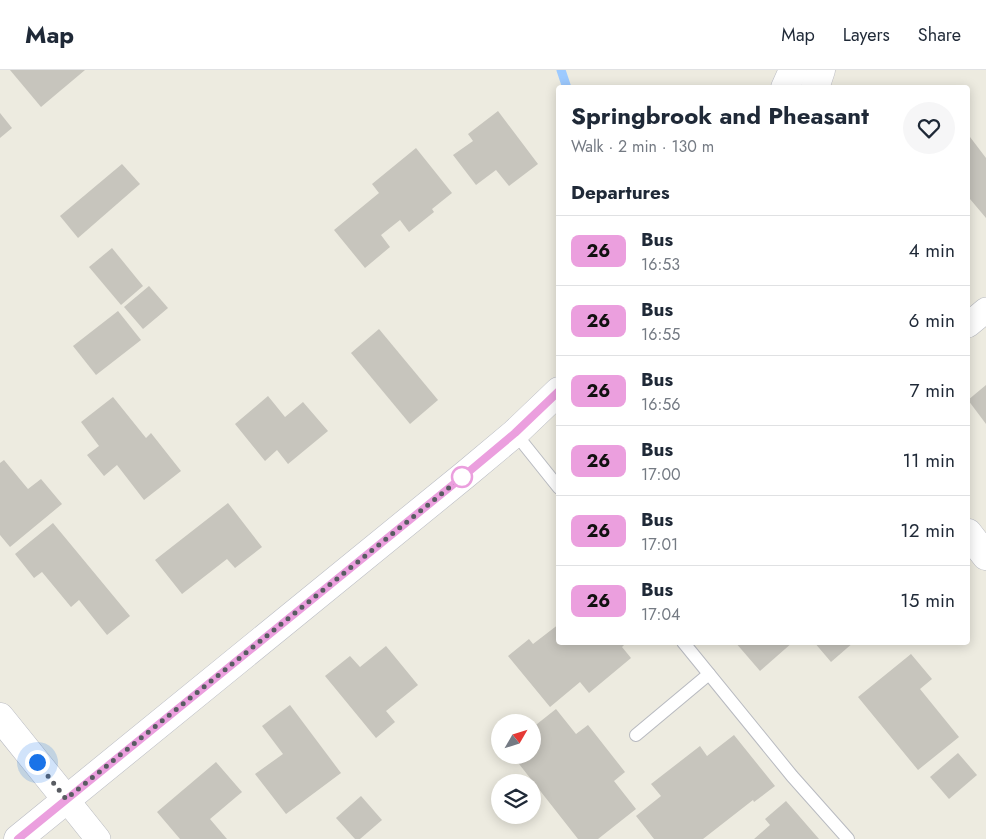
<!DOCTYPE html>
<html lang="en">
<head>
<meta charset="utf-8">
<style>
  :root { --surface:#fff; --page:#f6f6f7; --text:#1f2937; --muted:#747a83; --line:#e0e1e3 }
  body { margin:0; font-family:Jost,sans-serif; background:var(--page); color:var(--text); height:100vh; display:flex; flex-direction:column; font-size:19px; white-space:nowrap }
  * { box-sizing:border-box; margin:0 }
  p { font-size:16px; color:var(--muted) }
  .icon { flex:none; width:28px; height:28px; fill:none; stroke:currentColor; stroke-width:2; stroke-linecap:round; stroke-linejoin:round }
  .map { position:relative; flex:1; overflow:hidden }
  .side { position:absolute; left:556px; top:15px; width:414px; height:560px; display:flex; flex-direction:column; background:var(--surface); border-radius:5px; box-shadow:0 2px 12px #0003 }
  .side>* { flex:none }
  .badge { padding:0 10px; border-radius:8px; font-size:18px; line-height:32px }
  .needle { width:32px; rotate:51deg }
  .tools { position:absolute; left:491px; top:644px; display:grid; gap:10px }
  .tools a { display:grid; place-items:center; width:50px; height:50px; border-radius:50%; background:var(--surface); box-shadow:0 2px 12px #0003; font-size:25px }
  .you { position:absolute; width:25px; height:25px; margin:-12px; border:4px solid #fff; border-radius:50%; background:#1a73e8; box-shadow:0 0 0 8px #1a73e833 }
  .map>.badge { position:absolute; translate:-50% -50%; box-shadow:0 0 0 2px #fff }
  h2 { padding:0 15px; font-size:19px; line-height:45px }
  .round { display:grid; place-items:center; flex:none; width:52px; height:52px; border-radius:26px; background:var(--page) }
  .headline { display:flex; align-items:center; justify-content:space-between; height:85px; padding:0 15px }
  h1 { font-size:24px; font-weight:700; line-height:38px }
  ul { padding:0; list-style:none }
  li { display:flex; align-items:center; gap:15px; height:70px; padding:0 15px; border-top:1px solid var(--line) }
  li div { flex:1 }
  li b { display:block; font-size:19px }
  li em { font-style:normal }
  li .badge { min-width:55px; font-weight:700; text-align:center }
  header { display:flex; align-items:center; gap:30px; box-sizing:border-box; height:70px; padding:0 25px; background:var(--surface); border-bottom:1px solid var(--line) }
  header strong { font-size:24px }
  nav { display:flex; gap:28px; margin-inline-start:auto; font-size:18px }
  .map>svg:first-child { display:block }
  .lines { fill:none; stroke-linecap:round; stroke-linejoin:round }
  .stream { stroke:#9dcaff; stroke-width:9 }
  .building { fill:#c7c5bd }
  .lane-casing { stroke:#b8bac0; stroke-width:14 }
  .street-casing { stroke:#b8bac0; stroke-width:26 }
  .secondary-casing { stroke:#b9bbc3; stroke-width:29 }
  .lane { stroke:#fff; stroke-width:12 }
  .street { stroke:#fff; stroke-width:25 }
  .secondary { stroke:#fff; stroke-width:28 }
  .line-casing { stroke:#fff; stroke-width:11 }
  .line { stroke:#eb9fde; stroke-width:8 }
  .walk { stroke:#595c62; stroke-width:5; stroke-dasharray:0 9 }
  .stop-dot { fill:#fff; stroke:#eb9fde; stroke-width:2.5 }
</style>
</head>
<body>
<header>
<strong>Map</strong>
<nav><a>Map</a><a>Layers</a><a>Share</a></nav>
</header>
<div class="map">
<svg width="986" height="769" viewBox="0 0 986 769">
  <rect width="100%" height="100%" fill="#edebe0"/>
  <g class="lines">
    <path class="stream" d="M561 0 567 18"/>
  </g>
  <g class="building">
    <path d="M10 0H85L41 37Z"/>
    <path d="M498 41 538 94 509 116 496 100 476 115 453 85 473 71 468 64Z"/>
    <path d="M0 43 12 58 0 68Z"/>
    <path d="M970 67 986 88V148L970 129 968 131V69Z"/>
    <path d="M416 78 452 123 432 139 434 142 409 162 400 150 381 165 390 177 365 198 334 160 379 123 372 114Z"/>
    <path d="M122 94 140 114 78 168 60 146Z"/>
    <path d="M112 178 143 216 121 235 89 197Z"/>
    <path d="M149 216 168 238 143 259 124 237Z"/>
    <path d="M118 241 141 270 96 305 73 276Z"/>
    <path d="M379 259 438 330 410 354 351 283Z"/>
    <path d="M986 315V354L968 330Z"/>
    <path d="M268 326 285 347 303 332 328 361 288 394 277 380 265 391 235 354Z"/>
    <path d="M113 327 146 368 151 363 181 401 144 430 117 395 104 406 87 385 99 376 81 352Z"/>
    <path d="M4 390 28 419 41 409 62 434 10 477 0 465V393Z"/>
    <path d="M228 433 262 477 235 498 227 489 182 524 155 490Z"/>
    <path d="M53 453 130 546 107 565 79 530 71 537 42 502 34 508 15 484Z"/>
    <path d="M559 554V572H627L622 577 631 588 589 623 580 612 550 637 508 586 529 569 533 574Z"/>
    <path d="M735 572H793L760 601Z"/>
    <path d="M814 572H854L831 592Z"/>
    <path d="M386 576 418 615 386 641 395 652 376 668 325 606 350 586 360 597Z"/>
    <path d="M911 584 932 609 920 619 959 667 918 700 858 627Z"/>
    <path d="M290 635 341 703 286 744 255 704 283 684 262 656Z"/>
    <path d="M556 639 576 664 588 655 625 702 614 711 636 739 598 769H578L512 685H532V658Z"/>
    <path d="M734 665 775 716 754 732 753 730 703 769H654L636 746 661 726 651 714 700 676 707 686Z"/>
    <path d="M958 683 977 705 949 729 930 707Z"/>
    <path d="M216 692 242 722 210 749 227 769H180L157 742Z"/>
    <path d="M361 726 382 750 360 769H355L336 748Z"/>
    <path d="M786 731 819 769H754L770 755 765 749Z"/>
  </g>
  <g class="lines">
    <defs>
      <g id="lane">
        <path d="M515 363 559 418"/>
        <path d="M683 572 792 706 848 769"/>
        <path d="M636 665 709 604"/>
      </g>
      <g id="street">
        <path d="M968 255 986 240"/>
        <path d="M66 729 98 769"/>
      </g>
      <g id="secondary">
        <path d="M785 18 793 0"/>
        <path d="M815 18 821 0"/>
        <path d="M968 463 986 486"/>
        <path d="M0 647 66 729"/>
        <path d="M18 769 466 404 515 363 559 321"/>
      </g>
    </defs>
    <use href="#lane" class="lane-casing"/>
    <use href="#street" class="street-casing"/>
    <use href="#secondary" class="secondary-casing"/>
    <use href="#lane" class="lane"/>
    <use href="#street" class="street"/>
    <use href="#secondary" class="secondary"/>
  </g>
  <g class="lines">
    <defs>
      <path id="line" d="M18 769 466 404 515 363 559 321"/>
    </defs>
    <use href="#line" class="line-casing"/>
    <use href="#line" class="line"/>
    <path class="walk" d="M37 692 66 729 466 404 462 407"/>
  </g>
  <circle class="stop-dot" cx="462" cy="407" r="10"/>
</svg>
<div class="tools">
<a><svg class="needle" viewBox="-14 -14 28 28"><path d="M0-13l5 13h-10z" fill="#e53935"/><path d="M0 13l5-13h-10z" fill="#747a83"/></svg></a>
<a><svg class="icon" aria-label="layers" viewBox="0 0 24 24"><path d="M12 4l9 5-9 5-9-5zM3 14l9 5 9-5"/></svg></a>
</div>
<div class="you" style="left:37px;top:692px"></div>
<section class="side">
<div class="headline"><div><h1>Springbrook and Pheasant</h1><p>Walk · 2 min · 130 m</p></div><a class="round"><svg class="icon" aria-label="heart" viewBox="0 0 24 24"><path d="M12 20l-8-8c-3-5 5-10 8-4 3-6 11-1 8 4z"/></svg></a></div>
<h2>Departures</h2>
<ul>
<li><span class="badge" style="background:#eb9fde;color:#111">26</span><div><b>Bus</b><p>16:53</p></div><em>4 min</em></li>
<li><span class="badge" style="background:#eb9fde;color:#111">26</span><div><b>Bus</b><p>16:55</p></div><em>6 min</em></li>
<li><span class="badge" style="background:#eb9fde;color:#111">26</span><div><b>Bus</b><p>16:56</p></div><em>7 min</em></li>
<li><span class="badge" style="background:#eb9fde;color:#111">26</span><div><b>Bus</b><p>17:00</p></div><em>11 min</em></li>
<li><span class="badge" style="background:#eb9fde;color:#111">26</span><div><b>Bus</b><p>17:01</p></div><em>12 min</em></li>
<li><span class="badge" style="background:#eb9fde;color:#111">26</span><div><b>Bus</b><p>17:04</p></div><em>15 min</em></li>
</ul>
</section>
</div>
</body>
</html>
